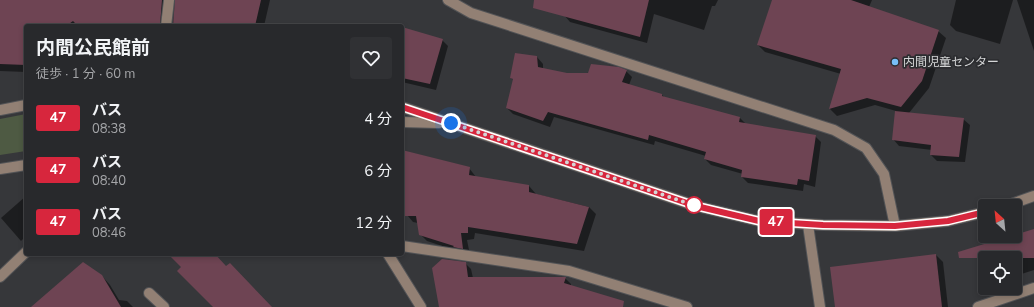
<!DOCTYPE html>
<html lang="ja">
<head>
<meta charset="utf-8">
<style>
  :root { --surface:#28292c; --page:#303134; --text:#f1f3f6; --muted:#a5a6a9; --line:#444548 }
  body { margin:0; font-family:"Nunito Sans","Noto Sans JP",sans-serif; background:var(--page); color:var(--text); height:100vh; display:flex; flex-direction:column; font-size:15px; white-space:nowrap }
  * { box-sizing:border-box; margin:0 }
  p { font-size:13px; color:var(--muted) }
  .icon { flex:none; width:22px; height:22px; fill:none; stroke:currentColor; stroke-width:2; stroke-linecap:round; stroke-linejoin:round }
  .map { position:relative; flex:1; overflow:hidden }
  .sheet { position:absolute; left:24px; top:24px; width:380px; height:232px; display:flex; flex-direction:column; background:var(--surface); border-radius:4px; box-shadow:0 2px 6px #0003,0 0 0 1px var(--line) }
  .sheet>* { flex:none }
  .badge { padding:0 8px; border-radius:3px; font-size:14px; line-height:26px }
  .needle { width:26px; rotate:333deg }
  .buttons { position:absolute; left:978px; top:199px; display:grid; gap:8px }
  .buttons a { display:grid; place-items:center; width:44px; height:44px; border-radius:4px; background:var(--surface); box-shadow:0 2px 6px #0003,0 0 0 1px var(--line); font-size:20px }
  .you { position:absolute; width:20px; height:20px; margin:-10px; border:3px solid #fff; border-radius:50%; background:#1a73e8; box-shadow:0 0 0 6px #1a73e833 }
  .map>.badge { position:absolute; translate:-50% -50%; box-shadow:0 0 0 2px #fff }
  .round { display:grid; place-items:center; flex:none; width:42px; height:42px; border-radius:4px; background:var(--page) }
  .summary { display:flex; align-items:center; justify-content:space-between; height:68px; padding:0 12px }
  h1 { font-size:19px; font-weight:700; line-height:30px }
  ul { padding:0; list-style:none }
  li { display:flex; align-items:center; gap:12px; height:52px; padding:0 12px }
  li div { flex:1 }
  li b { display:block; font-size:15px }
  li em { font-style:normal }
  li .badge { min-width:44px; font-weight:700; text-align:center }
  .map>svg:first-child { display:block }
  .green { fill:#4e5a43 }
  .shadow { fill:#0007 }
  .building { fill:#6e4453 }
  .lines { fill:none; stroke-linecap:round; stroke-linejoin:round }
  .minor-casing { stroke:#525356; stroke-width:12 }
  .minor { stroke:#928074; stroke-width:10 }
  .line-casing { stroke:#fff; stroke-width:9 }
  .line { stroke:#d7263d; stroke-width:6 }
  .walk { stroke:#d4d5d6; stroke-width:4; stroke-dasharray:0 7.2 }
  .poi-dot { fill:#78bff8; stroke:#2c2d30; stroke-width:1.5 }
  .stop-dot { fill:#fff; stroke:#d7263d; stroke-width:2 }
  .labels { text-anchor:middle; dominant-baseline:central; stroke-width:3.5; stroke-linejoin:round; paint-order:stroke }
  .poi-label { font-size:12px; fill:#d4d5d6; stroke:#2c2d30; text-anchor:start }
</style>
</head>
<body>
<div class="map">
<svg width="1034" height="307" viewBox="0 0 1034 307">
  <rect width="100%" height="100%" fill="#36373a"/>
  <path class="green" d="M26 114V151L0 155V119Z"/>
  <g class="shadow">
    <path d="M0 0H270L264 26H173L176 1 171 3 168 26H26V72L0 71Z"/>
    <path d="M567 0H718L715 6H712L704 30 654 14 647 43 570 22 564 15Z"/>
    <path d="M773 0H872L869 7 938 31 946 38 929 88 909 113 963 119 970 125 965 162 937 161 931 155 932 150 899 146 893 139 896 111 875 105 837 116 830 109 841 74 765 52 758 45Z"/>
    <path d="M956 0H1013L1000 44 956 31 950 25Z"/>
    <path d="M1017 0H1034V51Z"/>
    <path d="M386 23 395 26H386Z"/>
    <path d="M402 28 442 40 448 46 436 90 402 82Z"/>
    <path d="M537 57 543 64V69L567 74 626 71 632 77 629 85 662 95 665 98 740 118 746 124 815 136 821 142 815 187 804 184 803 191 748 183 742 177 743 174 711 165 705 159 706 156 655 141 654 145 554 117 550 127 513 114 507 108 514 80 511 78Z"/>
    <path d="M402 151 469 168 476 177 529 186 536 194 589 207 596 214 584 251 475 233 474 239 467 240 470 255 427 241 420 234 418 223 413 222 402 209Z"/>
    <path d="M26 196V236L21 241 1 218Z"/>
    <path d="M1034 230V270L1015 276V258H992Z"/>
    <path d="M936 255 943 262 948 307H836Z"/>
    <path d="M465 263 471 269 473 278H565L571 284V286L610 307H440Z"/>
    <path d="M102 276 110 285 119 300 127 301 133 307H32Z"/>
  </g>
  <g class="building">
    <path d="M0 0H162L160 26H78L73 21 66 26H26V65L0 64Z"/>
    <path d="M175 0H261L255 26H173Z"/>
    <path d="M534 0H649L640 37 533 8Z"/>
    <path d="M772 0H851L939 30 922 81 901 107 867 98 829 109 841 69 757 45Z"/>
    <path d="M402 27 443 39 430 84 402 78Z"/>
    <path d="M515 53 537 56 538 67 567 73H588L591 64 619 67 627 70 622 82 662 94V96L740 117 739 122 816 135 809 181 798 179 797 185 741 177 742 170 704 159 706 152 649 135 648 140 548 112 543 121 506 108 513 79 510 78Z"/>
    <path d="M895 111 964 118 959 157 930 155 931 145 892 140Z"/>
    <path d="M402 150 470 167 469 175 529 185V192L589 207 577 244 468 227V233H461L463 249 453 247 454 246 419 235 416 216H402Z"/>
    <path d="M1034 229V258H959L958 252Z"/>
    <path d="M168 254H215L226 266 230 263 272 307H213L177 271 181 267Z"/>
    <path d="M936 254 942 307H835L830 267Z"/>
    <path d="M442 259 466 262 468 277H566L564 283 624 301 623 307H439L432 268Z"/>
    <path d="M83 262 102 275 121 307H31Z"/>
  </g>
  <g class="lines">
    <defs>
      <g id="minor">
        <path d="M448 0 471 13 834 130 866 148 884 174 895 226"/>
        <path d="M166 26 169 0"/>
        <path d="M402 107 696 206 759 221 823 225 895 226 948 221 985 212"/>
        <path d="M0 110 26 105"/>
        <path d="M402 122 439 123"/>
        <path d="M0 169 26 165"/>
        <path d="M1006 206 1034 196"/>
        <path d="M808 225 820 307"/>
        <path d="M402 246 569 271 687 307"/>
        <path d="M388 254 421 307"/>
        <path d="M0 277 26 252"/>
        <path d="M149 293 164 307"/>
        <path d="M978 307 1034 288"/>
      </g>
    </defs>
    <use href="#minor" class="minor-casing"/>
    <use href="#minor" class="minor"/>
  </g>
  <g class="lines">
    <defs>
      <path id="line" d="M402 107 696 206 759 221 823 225 895 226 948 221 985 212"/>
    </defs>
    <use href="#line" class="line-casing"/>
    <use href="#line" class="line"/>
    <path class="walk" d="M451 123 696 206 694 205"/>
  </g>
  <circle class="poi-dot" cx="895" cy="62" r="4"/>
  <circle class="stop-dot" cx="694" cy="205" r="8"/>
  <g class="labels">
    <g class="poi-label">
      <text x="903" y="62">内間児童センター</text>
    </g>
  </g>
</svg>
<div class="buttons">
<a><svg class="needle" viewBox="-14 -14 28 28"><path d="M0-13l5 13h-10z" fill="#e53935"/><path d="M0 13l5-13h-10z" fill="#a5a6a9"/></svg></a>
<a><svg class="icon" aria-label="locate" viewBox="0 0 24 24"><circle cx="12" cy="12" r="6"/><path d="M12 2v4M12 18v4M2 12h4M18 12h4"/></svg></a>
</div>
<div class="you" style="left:451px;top:123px"></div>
<b class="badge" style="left:776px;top:222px;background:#d7263d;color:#fff">47</b>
<section class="sheet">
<div class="summary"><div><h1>内間公民館前</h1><p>徒歩 · 1 分 · 60 m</p></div><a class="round"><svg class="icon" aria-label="heart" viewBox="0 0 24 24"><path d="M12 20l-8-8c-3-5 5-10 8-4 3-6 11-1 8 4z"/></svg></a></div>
<ul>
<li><span class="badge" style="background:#d7263d;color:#fff">47</span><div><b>バス</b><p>08:38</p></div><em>4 分</em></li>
<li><span class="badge" style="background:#d7263d;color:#fff">47</span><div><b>バス</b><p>08:40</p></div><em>6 分</em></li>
<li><span class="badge" style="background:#d7263d;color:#fff">47</span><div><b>バス</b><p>08:46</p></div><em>12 分</em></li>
</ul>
</section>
</div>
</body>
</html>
